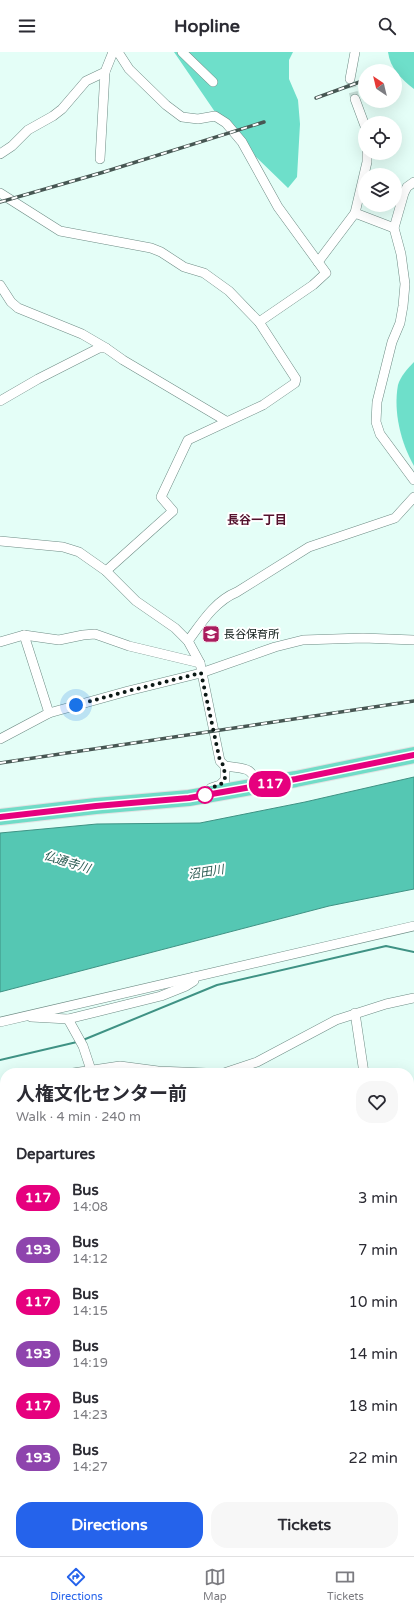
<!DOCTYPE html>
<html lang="en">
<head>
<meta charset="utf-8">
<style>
  :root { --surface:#fff; --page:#f7f7f7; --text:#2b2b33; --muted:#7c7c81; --line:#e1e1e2; --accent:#2563eb }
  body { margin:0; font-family:"Varela Round","Noto Sans JP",sans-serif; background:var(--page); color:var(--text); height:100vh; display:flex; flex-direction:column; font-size:15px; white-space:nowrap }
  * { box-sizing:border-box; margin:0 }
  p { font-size:13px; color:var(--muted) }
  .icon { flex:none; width:22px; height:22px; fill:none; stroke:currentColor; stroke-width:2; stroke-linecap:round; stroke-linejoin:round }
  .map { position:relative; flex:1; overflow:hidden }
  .side { position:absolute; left:0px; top:1016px; width:414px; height:488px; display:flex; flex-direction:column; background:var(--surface); border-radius:16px 16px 0 0; box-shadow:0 4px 16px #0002 }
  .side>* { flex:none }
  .badge { padding:0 8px; border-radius:13px; font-size:14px; line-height:26px }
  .needle { width:26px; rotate:325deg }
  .fabs { position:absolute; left:358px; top:12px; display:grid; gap:8px }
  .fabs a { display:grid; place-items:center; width:44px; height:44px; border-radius:50%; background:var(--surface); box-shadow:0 4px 16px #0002; font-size:20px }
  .you { position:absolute; width:20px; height:20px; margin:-10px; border:3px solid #fff; border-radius:50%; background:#1a73e8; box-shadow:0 0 0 6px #1a73e833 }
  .map>.badge { position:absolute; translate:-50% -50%; box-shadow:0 0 0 2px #fff }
  h2 { padding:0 16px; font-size:15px; line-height:36px }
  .round { display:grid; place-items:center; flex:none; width:42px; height:42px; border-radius:16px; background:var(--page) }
  .head { display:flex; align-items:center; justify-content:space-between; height:68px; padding:0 16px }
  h1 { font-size:19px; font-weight:700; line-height:30px }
  .cta { display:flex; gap:8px; margin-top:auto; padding:8px 16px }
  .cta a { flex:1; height:46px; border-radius:16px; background:var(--accent); color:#fff; font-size:16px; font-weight:700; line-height:46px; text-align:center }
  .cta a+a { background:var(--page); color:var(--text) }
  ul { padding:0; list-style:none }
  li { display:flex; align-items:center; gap:12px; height:52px; padding:0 16px }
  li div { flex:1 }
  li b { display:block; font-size:15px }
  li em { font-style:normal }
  li .badge { min-width:44px; font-weight:700; text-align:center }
  header { display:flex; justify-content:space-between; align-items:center; height:52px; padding:0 16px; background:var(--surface); font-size:18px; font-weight:700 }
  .tab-bar { display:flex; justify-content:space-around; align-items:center; height:56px; border-top:1px solid var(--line); background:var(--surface); font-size:11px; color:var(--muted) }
  .tab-bar a { display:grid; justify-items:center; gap:2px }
  .tab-bar .active { color:var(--accent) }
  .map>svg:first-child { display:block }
  .forest { fill:#6edfca }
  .water { fill:#55c7b3; stroke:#3f9284 }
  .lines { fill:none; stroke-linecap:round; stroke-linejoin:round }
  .stream { stroke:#3f9284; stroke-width:2 }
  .street-tunnel { stroke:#c4dcd5; stroke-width:9; stroke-dasharray:9 4.5; stroke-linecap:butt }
  .street-casing { stroke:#6e8c85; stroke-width:10 }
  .secondary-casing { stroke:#6e8c85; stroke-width:14 }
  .highway-casing { stroke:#e2e3e3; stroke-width:18 }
  .street { stroke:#fff; stroke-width:9 }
  .secondary { stroke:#fff; stroke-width:12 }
  .highway { stroke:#70dcc7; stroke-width:16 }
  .rail-casing { stroke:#475753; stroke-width:3.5 }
  .rail { stroke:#fff; stroke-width:2; stroke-dasharray:6; stroke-linecap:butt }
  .line-casing { stroke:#fff; stroke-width:9 }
  .line { stroke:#e6007e; stroke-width:6 }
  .walk { stroke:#0c1815; stroke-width:4; stroke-dasharray:0 7.2 }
  .stop-dot { fill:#fff; stroke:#e6007e; stroke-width:2 }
  .labels { text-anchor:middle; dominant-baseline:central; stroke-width:4; stroke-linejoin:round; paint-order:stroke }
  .poi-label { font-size:11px; fill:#0c1815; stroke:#fff; text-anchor:start }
  .neighbourhood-label { font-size:12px; font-weight:bold; fill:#54122d; stroke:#fff }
  .water-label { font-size:12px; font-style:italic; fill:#2a5b52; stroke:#fff }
</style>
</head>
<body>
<header><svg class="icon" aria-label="menu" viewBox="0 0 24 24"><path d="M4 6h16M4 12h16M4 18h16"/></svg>Hopline<svg class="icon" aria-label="search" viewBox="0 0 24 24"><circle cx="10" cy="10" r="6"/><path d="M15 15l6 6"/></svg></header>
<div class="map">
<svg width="414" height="1504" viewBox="0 0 414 1504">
  <rect width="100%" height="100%" fill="#e4fef7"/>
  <g class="forest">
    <path d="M174 0H293L289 8V27L298 48 300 72 297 125 288 136 226 76Z"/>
    <path d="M388 0H414V37C401 27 390 16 388 0Z"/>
    <path d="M414 310V414C401 391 393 360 398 333 400 325 408 316 414 310Z"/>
    <path d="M409 1181H414V1223L409 1220Z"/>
    <path d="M9 1499H110L108 1504H7Z"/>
  </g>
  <path class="water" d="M414 725V837L329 854 0 940V781L97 772 200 771 305 750Z"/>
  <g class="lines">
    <g class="stream">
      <path d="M83 988 217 933 386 894 414 900"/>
      <path d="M0 1008 77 990"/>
      <path d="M409 1126 414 1118"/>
      <path d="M0 1366 5 1362"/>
    </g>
    <path class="street-tunnel" d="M350 27 355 47"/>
    <defs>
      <g id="street">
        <path d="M118 0 129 17 166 53 182 65 198 67 215 64 226 71 242 90 278 155 326 221 313 233 259 270"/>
        <path d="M182 0 213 30"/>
        <path d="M350 27 355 0"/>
        <path d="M355 47 365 74"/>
        <path d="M0 102 12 94 28 78 53 64 62 57 86 29 105 20 113 0"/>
        <path d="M100 107 105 20"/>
        <path d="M414 130 407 135 404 141 394 176 401 202 405 232 403 254 400 271 392 290 377 350 376 370 380 382 414 428"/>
        <path d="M0 141 60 179 151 196 161 200 184 215 204 221 229 239 259 270 296 327 295 331 263 353 188 388 161 445 173 459 106 519"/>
        <path d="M355 161 394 176"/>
        <path d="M318 210 355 161 367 110V101"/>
        <path d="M0 233 11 250 18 256 82 282 106 296"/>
        <path d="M0 349 38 327 99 296H106L123 308 226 369"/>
        <path d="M0 489 63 495 79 500 106 519 136 549 175 576 188 589 200 611 220 709 225 714C243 717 252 713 257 734"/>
        <path d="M24 583 49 661"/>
        <path d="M188 589C202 570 215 549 237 540L309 495 395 466 414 445"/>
        <path d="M0 590 24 583 59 588 83 583 95 582 129 594 200 611"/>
        <path d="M0 687 49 661 128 639 201 621 275 595 303 588 363 586 414 588"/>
        <path d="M211 736 220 733 225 728V714"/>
        <path d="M355 961 364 1021"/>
        <path d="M31 965 68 967 161 944 186 934 194 929V925"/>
        <path d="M68 967 83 994 91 1018"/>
        <path d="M0 970 414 874"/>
        <path d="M73 1021 120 1014 158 1019 206 1021"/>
        <path d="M224 1021 257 1010 336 968 386 952 414 946"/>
        <path d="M0 1040 5 1038"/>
        <path d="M0 1081H5"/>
        <path d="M409 1161 414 1147 413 1140"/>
        <path d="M0 1175 5 1174"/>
        <path d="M409 1253 414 1257"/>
        <path d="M409 1335 414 1331"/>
        <path d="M178 1504 179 1499"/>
        <path d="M191 1504 197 1499"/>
      </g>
      <g id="secondary">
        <path d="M409 1144 414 1139"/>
        <path d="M0 1380 5 1376"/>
        <path d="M409 1436 414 1442"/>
      </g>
      <path id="highway" d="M0 765 96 754 189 746 296 727 414 703"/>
    </defs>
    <use href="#street" class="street-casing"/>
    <use href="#secondary" class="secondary-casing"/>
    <use href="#highway" class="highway-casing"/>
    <use href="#street" class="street"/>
    <use href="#secondary" class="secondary"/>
    <use href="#highway" class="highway"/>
    <defs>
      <g id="rail">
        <path d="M316 46 365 28"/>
        <path d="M0 150 104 120 264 70"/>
        <path d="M0 711 414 649"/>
      </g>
    </defs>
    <use href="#rail" class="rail-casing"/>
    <use href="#rail" class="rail"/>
  </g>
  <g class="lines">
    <defs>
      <path id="line" d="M0 765 96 754 189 746 296 727 414 703"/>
    </defs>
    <use href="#line" class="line-casing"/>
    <use href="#line" class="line"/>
    <path class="walk" d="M76 653 128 639 201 621 220 709 224 714 225 728 220 733 206 737 205 743"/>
  </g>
  <defs>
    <symbol id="school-square" viewBox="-11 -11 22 22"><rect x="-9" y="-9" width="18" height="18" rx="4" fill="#a91c5d" stroke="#fff"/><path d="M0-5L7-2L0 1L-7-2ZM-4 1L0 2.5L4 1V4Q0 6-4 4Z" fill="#fff"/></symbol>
  </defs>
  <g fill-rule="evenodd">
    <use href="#school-square" x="201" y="572" width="20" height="20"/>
  </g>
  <circle class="stop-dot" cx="205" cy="743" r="8"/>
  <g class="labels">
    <g class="poi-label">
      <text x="224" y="582">長谷保育所</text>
    </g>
    <g class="neighbourhood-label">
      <text x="257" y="468">長谷一丁目</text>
    </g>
    <g class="water-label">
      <text transform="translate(67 810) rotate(17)">仏通寺川</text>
      <text transform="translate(206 820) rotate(-9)">沼田川</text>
    </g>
  </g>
</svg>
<div class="fabs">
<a><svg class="needle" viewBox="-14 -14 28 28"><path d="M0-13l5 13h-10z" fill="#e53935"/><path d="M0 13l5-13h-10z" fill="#7c7c81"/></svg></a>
<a><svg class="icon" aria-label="locate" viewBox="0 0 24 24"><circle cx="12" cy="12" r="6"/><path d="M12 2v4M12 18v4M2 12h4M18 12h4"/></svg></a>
<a><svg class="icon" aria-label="layers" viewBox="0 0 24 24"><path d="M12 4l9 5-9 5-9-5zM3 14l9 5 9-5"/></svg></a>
</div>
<div class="you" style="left:76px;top:653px"></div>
<b class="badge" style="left:270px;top:732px;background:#e6007e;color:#fff">117</b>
<section class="side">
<div class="head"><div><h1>人権文化センター前</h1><p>Walk · 4 min · 240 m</p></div><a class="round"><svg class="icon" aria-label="heart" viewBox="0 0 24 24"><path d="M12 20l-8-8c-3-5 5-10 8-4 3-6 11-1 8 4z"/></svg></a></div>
<h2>Departures</h2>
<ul>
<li><span class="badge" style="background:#e6007e;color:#fff">117</span><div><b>Bus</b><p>14:08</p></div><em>3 min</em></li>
<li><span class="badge" style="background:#8e44ad;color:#fff">193</span><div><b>Bus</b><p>14:12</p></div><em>7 min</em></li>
<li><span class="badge" style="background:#e6007e;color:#fff">117</span><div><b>Bus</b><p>14:15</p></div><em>10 min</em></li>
<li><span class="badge" style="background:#8e44ad;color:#fff">193</span><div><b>Bus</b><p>14:19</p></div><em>14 min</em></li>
<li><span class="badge" style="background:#e6007e;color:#fff">117</span><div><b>Bus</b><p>14:23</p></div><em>18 min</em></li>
<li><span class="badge" style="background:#8e44ad;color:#fff">193</span><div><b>Bus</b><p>14:27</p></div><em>22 min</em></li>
</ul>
<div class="cta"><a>Directions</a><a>Tickets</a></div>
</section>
</div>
<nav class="tab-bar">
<a class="active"><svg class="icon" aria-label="directions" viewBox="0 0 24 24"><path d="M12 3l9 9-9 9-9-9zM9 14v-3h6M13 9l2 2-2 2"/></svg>Directions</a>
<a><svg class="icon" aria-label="map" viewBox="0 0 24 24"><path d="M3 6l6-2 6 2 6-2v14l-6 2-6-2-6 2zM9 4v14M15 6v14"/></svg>Map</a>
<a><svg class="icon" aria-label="tickets" viewBox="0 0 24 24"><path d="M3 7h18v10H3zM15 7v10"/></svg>Tickets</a>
</nav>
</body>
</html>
